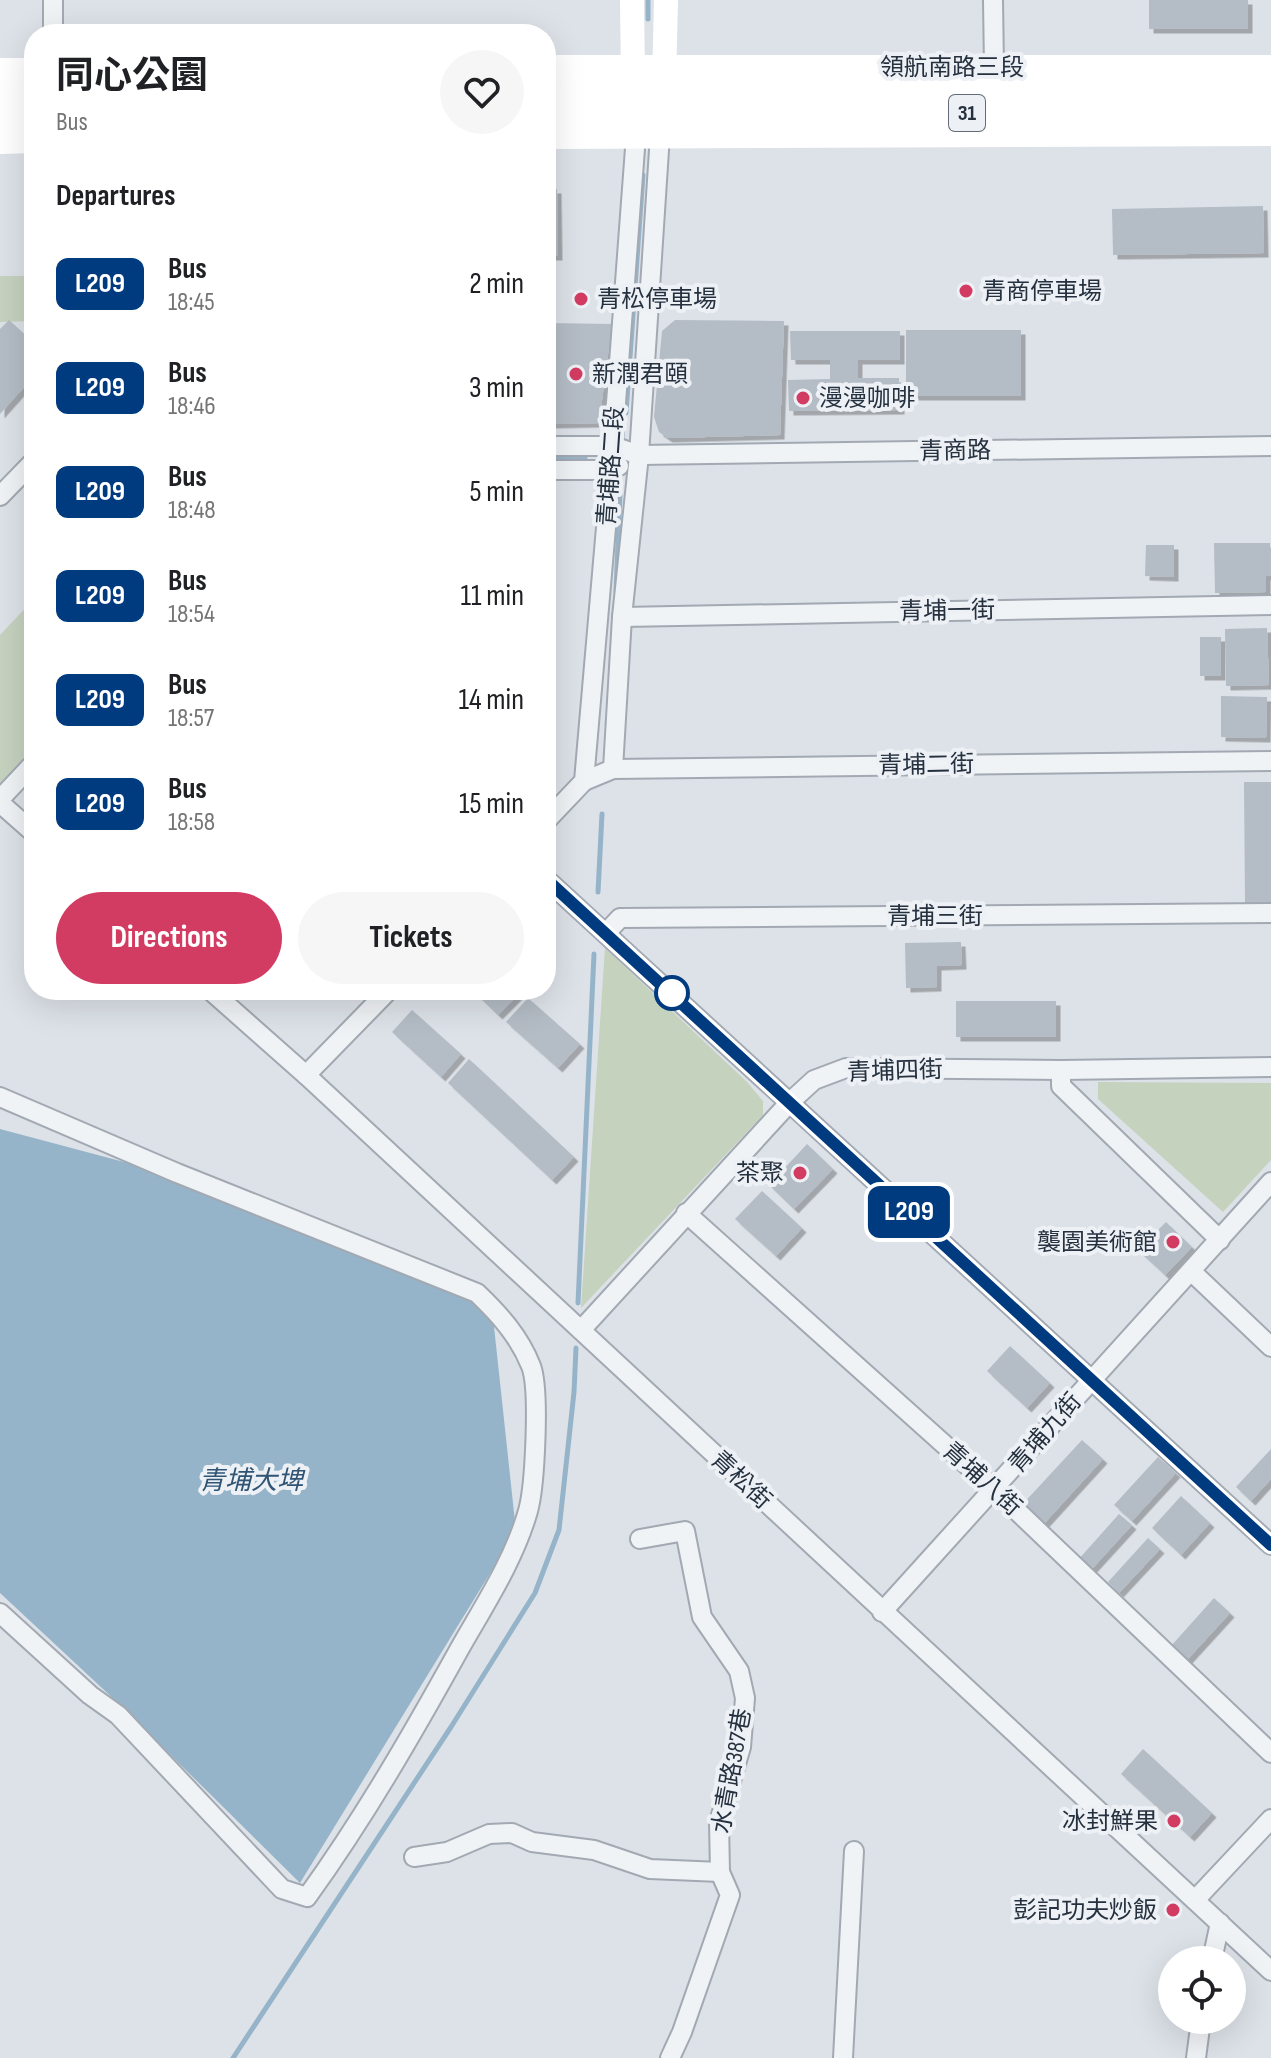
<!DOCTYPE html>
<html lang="en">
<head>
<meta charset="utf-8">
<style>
  :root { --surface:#fff; --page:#f6f6f6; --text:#202124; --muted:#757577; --accent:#d33c62 }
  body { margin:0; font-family:"Sofia Sans Condensed","Noto Sans TC",sans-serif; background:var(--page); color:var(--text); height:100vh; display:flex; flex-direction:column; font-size:30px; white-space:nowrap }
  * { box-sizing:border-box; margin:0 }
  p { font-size:26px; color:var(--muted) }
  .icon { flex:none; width:44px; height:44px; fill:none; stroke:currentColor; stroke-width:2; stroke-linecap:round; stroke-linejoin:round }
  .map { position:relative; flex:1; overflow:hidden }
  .drawer { position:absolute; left:24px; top:24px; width:532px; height:976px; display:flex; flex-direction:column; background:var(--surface); border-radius:32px; box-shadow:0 8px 32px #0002 }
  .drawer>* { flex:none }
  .badge { padding:0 16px; border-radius:12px; font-size:28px; line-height:52px }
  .tools { position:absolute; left:1158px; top:1946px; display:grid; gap:16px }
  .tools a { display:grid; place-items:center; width:88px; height:88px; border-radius:50%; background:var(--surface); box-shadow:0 8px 32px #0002; font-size:40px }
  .map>.badge { position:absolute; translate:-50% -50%; box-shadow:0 0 0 4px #fff }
  h2 { padding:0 32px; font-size:30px; line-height:72px }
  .round { display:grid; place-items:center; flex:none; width:84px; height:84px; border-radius:42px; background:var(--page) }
  .summary { display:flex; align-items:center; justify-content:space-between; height:136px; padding:0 32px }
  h1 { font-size:38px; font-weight:700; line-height:60px }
  .button { display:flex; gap:16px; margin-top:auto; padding:16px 32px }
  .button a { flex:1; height:92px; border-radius:48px; background:var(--accent); color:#fff; font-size:32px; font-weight:700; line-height:92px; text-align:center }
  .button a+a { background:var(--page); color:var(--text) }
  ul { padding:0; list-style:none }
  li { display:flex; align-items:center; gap:24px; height:104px; padding:0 32px }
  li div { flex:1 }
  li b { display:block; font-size:30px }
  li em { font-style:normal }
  li .badge { min-width:88px; font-weight:700; text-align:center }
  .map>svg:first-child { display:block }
  .green { fill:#c5d2be }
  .water { fill:#96b4c9 }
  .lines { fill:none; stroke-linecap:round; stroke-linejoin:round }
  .stream { stroke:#96b4c9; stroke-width:5 }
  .building { fill:#b4bcc5; filter:url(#shadow) }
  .street-casing { stroke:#a2a9b2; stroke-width:22 }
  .primary-casing { stroke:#9ca8b4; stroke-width:32 }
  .street { stroke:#f0f3f6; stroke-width:18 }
  .secondary { stroke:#fff; stroke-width:24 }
  .primary { stroke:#fff; stroke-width:28 }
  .line-casing { stroke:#fff; stroke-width:18 }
  .line { stroke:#003b80; stroke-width:12 }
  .poi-dot { fill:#d33c62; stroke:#edf1f5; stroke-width:3 }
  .stop-dot { fill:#fff; stroke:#003b80; stroke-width:4 }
  .labels { text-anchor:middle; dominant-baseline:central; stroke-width:8; stroke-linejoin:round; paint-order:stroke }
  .shield { fill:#edf1f5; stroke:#626b76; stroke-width:2 }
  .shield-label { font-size:22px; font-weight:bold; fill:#26313f }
  .street-label { font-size:24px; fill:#26313f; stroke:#edf1f5 }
  .poi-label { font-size:24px; fill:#26313f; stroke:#edf1f5; text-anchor:start }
  .water-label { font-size:26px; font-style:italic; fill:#2f5474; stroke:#edf1f5 }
</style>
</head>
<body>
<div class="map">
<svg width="1271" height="2058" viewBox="0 0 1271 2058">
  <defs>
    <filter id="shadow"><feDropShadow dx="4.5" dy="4.5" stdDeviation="0" flood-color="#0004"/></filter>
  </defs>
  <rect width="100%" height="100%" fill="#dde2e8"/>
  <g class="green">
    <path d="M0 276H34V321L0 322Z"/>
    <path d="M34 599V747L0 783V635Z"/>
    <path d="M605 948 747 1082 763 1101V1115L581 1308Z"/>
    <path d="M1098 1082 1271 1083V1160L1223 1212 1098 1099Z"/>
  </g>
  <path class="water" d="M0 1129 143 1167 492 1308 516 1531 300 1883 118 1703 0 1593Z"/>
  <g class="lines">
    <g class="stream">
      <path d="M648 0V19"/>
      <path d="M626 413 643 175"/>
      <path d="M546 458H585"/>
      <path d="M616 592 620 494"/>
      <path d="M598 892 602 814"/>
      <path d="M578 1303 594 954"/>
      <path d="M233 2058 451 1727 535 1593 559 1530 574 1392 576 1348"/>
    </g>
  </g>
  <g class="building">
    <rect x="1149" y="0" width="99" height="29"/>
    <path d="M546 189H557L558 256H546Z"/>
    <path d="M1263 206 1264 253 1113 255 1112 209Z"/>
    <path d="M9 320 34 343V376L0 414V329Z"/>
    <path d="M675 320 784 321 780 435 668 438 659 432 654 417 662 331Z"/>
    <path d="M546 323 612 324 599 423 546 424Z"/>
    <rect x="906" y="330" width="115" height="66"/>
    <path d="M790 331H900V360H858V378H899L900 410 789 411 788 380 830 379V360H791Z"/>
    <path d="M1214 543H1270L1271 576H1266V592L1215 593Z"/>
    <path d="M1146 545H1174V577L1145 576Z"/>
    <path d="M1267 628 1269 685 1226 686 1225 629Z"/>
    <rect x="1200" y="637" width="21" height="39"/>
    <path d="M1221 696 1267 697 1266 738 1221 737Z"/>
    <path d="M1244 782H1271V905H1245Z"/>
    <path d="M961 942 962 965 937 966V987L906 988 905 943Z"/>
    <path d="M472 990H519L521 992 498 1015Z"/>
    <path d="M528 998 580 1044 558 1068 506 1022Z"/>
    <rect x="956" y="1001" width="100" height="36"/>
    <path d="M412 1010 461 1054 441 1077 392 1032Z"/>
    <path d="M469 1059 574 1157 552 1180 448 1083Z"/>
    <path d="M807 1144 833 1169 794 1209 769 1185Z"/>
    <path d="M762 1191 802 1228 776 1256 735 1219Z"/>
    <path d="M1166 1222 1192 1247 1165 1275 1138 1250Z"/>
    <path d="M1010 1346 1050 1383 1027 1408 987 1371Z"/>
    <path d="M1082 1440 1103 1459 1041 1527 1020 1507Z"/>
    <path d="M1271 1449V1479L1251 1501 1236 1487Z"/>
    <path d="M1158 1457 1176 1473 1132 1521 1114 1505Z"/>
    <path d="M1181 1496 1210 1523 1181 1555 1152 1528Z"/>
    <path d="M1119 1514 1132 1525 1090 1571 1078 1560Z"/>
    <path d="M1148 1538 1160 1549 1119 1593 1108 1582Z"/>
    <path d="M1214 1598 1230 1613 1187 1660 1171 1646Z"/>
    <path d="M1143 1749 1212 1813 1190 1837 1121 1774Z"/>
  </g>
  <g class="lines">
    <defs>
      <g id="street">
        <path d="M53 0V34"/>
        <path d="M993 0 994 68"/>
        <path d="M546 446H613L639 455 1271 446"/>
        <path d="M546 470H611L619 466"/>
        <path d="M0 496 34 461"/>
        <path d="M622 617 1271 605"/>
        <path d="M613 769 622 617 639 455 660 135"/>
        <path d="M584 781 613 769 1271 761"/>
        <path d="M0 799 34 763"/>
        <path d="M0 803 34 833"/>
        <path d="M546 821 584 781 611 470 636 135"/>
        <path d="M546 879 1271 1545"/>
        <path d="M606 933 620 918 1271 913"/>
        <path d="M210 990 306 1075 1271 1971"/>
        <path d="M1061 1070V1086L1220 1240"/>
        <path d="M306 1075 389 990"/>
        <path d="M0 1097 177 1173 477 1293C499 1314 519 1336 531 1366 540 1389 535 1486 528 1511 514 1560 485 1604 460 1648 413 1733 364 1818 307 1897L282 1889 118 1715 90 1695 0 1613"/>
        <path d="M686 1213 995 1490 1271 1753"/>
        <path d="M1192 1272 1271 1347"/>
        <path d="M581 1330 790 1102 814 1080 846 1068 1061 1070 1271 1067"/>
        <path d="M640 1539 685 1531 702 1617 739 1671 745 1698 741 1747 719 1822 720 1872 730 1895 682 2032 670 2058"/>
        <path d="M882 1612 1271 1182"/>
        <path d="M414 1857 447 1852 489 1834 512 1833 532 1842 594 1850 650 1869 720 1872"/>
        <path d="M1195 1900 1271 1819"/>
        <path d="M1212 1960 1220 1923"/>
        <path d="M843 2058 854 1851"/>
        <path d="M1196 2058 1201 2020"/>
      </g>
      <g id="primary">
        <path d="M546 91 1271 90"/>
        <path d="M0 94 34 93"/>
        <path d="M546 114 1271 112"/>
        <path d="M0 117H34"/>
      </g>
    </defs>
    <use href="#street" class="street-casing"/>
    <use href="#primary" class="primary-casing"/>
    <use href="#street" class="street"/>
    <g class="secondary">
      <path d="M632 0 633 81"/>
      <path d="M546 67H1271"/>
      <path d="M0 70H34"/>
      <path d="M664 81 666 0"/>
      <path d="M546 137 1271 134"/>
      <path d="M0 142 34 141"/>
    </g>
    <use href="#primary" class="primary"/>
  </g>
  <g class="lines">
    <defs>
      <path id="line" d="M546 879 1271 1545"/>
    </defs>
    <use href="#line" class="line-casing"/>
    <use href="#line" class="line"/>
  </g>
  <g class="poi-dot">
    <circle cx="966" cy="291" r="8"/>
    <circle cx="581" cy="299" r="8"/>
    <circle cx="576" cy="374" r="8"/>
    <circle cx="803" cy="398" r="8"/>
    <circle cx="800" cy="1173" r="8"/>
    <circle cx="1173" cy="1242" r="8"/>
    <circle cx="1174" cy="1821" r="8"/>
    <circle cx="1173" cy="1910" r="8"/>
  </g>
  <circle class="stop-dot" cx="672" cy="993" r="16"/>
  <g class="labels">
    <rect class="shield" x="949" y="95" width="36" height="36" rx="6"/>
    <g class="shield-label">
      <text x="967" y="113">31</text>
    </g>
    <g class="street-label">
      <text x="952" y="67">領航南路三段</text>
      <text transform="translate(955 451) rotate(-1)">青商路</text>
      <text transform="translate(611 466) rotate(-86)">青埔路二段</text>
      <text transform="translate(947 611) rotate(-1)">青埔一街</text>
      <text transform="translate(926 765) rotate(-1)">青埔二街</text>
      <text x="935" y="916">青埔三街</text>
      <text transform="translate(895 1071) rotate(-2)">青埔四街</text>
      <text transform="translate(1045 1433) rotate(-49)">青埔九街</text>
      <text transform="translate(982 1479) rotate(42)">青埔八街</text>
      <text transform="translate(741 1480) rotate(43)">青松街</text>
      <text transform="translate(732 1771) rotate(-80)">水青路387巷</text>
    </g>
    <g class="poi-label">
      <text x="982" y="291">青商停車場</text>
      <text x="597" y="299">青松停車場</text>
      <text x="592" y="374">新潤君頤</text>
      <text x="819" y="398">漫漫咖啡</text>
      <text x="784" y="1173" text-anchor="end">茶聚</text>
      <text x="1157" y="1242" text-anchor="end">襲園美術館</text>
      <text x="1158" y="1821" text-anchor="end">冰封鮮果</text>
      <text x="1157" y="1910" text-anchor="end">彭記功夫炒飯</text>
    </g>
    <g class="water-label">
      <text x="251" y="1481">青埔大埤</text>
    </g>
  </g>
</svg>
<div class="tools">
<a><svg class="icon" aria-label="locate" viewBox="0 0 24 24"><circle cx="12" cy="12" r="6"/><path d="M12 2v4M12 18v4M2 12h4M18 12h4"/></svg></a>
</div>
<b class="badge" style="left:909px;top:1212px;background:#003b80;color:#fff">L209</b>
<section class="drawer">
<div class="summary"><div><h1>同心公園</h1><p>Bus</p></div><a class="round"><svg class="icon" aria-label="heart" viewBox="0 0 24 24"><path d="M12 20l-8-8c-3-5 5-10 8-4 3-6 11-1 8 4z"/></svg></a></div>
<h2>Departures</h2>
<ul>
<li><span class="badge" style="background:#003b80;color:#fff">L209</span><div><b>Bus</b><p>18:45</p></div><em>2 min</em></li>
<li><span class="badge" style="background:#003b80;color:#fff">L209</span><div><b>Bus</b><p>18:46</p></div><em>3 min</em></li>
<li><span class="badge" style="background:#003b80;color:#fff">L209</span><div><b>Bus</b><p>18:48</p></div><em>5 min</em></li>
<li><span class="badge" style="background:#003b80;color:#fff">L209</span><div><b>Bus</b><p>18:54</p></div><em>11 min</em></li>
<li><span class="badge" style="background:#003b80;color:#fff">L209</span><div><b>Bus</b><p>18:57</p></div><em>14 min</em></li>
<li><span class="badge" style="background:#003b80;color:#fff">L209</span><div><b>Bus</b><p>18:58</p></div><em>15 min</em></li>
</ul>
<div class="button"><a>Directions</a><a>Tickets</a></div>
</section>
</div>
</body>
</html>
